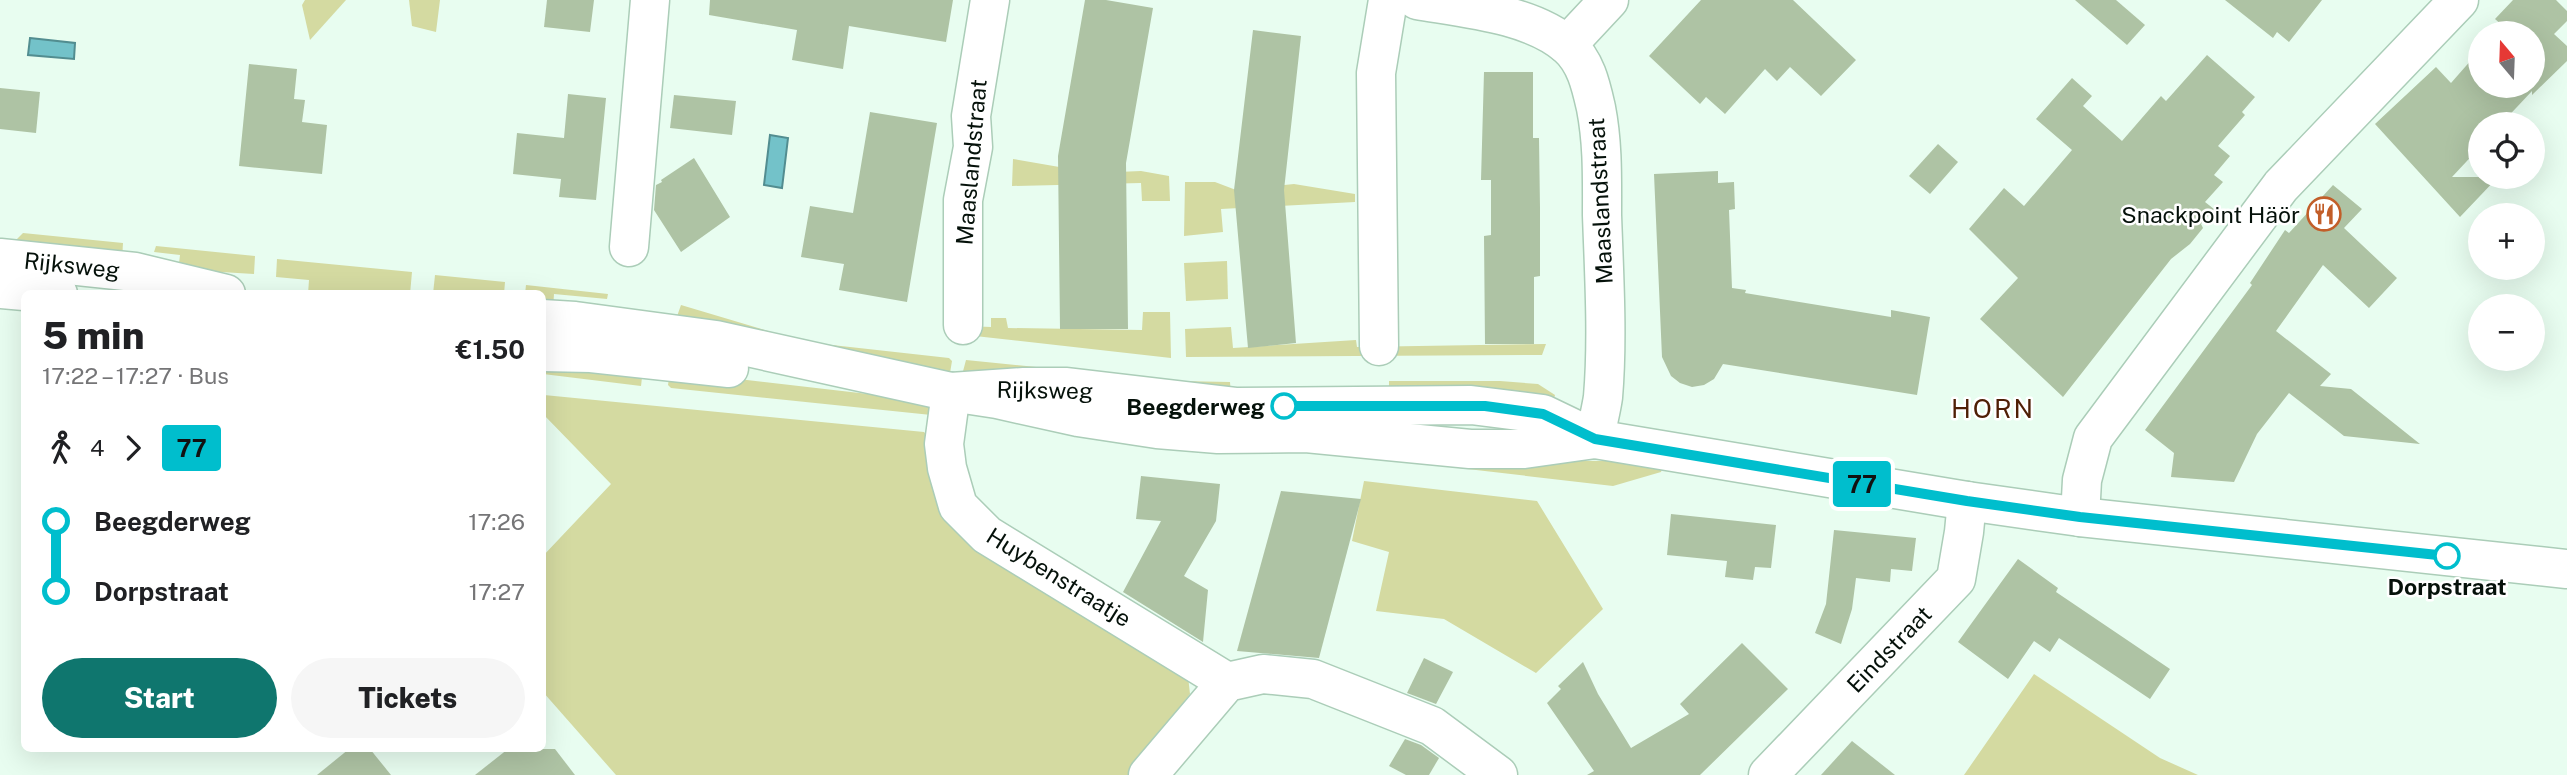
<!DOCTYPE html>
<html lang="en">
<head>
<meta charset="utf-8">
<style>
  :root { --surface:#fff; --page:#f6f6f6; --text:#202124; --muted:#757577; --accent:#0f766e }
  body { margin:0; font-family:"Public Sans",sans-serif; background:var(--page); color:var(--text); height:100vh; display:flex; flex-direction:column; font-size:26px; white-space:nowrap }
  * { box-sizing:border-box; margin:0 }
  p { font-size:23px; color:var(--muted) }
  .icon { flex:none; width:38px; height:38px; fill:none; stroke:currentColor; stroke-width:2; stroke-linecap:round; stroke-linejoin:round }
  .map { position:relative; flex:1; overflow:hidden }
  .sheet { position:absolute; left:21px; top:290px; width:525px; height:462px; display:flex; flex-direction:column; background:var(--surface); border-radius:10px; box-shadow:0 7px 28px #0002 }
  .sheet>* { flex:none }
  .badge { padding:0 14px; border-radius:5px; font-size:24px; line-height:46px }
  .needle { width:46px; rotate:341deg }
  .buttons { position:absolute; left:2468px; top:21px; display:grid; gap:14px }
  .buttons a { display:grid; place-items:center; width:77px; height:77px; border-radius:50%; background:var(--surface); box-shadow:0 7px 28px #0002; font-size:35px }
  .map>.badge { position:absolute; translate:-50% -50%; box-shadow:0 0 0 4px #fff }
  .legs { display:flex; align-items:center; gap:10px; height:77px; padding:0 21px; font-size:23px }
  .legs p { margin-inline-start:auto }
  .summary { display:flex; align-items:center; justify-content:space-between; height:119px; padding:0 21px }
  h1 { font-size:38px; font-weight:800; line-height:52px }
  .primary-button { display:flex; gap:14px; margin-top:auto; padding:14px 21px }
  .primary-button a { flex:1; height:80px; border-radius:42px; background:var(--accent); color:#fff; font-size:28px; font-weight:800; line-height:80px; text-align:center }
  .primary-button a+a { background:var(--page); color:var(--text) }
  ul { padding:0 21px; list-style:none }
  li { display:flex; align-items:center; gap:24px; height:70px; font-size:26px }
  li i { display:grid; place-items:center; width:10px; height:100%; margin:0 9px; background:currentColor }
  li i::after { content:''; width:18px; height:18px; margin:-9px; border:5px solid; border-radius:50%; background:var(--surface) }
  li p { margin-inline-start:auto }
  li:first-child i { background:linear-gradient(#0000 50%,currentColor 0) }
  li:last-child i { background:linear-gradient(currentColor 50%,#0000 0) }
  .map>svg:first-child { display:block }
  .green { fill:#d4daa1 }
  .water { fill:#73c2c9; stroke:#528d90; stroke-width:2 }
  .building { fill:#aec3a4 }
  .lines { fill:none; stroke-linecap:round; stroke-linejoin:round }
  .minor-casing { stroke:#abcdb8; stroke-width:41 }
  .secondary-casing { stroke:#abcdb8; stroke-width:41 }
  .minor { stroke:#fff; stroke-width:38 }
  .secondary { stroke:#fff; stroke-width:38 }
  .line-1-casing { stroke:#fff; stroke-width:16 }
  .line-1 { stroke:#00becd; stroke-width:10 }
  .stop-1-dot { fill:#fff; stroke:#00becd; stroke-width:3.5 }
  .labels { text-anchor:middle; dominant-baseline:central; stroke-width:5; stroke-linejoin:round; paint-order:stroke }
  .street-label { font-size:23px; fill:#05110a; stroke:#fff }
  .poi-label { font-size:23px; fill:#05110a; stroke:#fff; text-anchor:end }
  .stop-label { font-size:23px; font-weight:bold; fill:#05110a; stroke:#fff; text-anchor:end }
  .quarter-label { font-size:26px; letter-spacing:2px; fill:#4e1f05; stroke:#fff }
</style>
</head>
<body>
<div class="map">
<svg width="2567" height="775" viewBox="0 0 2567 775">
  <rect width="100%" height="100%" fill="#e8fdf0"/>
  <g class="green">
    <path d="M305 0H346L310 40 302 5Z"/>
    <path d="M409 0H440L436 32 412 26Z"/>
    <path d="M1013 159 1094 173 1141 171 1169 176 1170 201H1142L1141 183 1012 186Z"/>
    <path d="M1185 182H1215L1236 190 1294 184 1355 194V202L1221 209 1223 232 1184 236Z"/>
    <path d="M23 233 123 243 122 261 8 248Z"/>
    <path d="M156 246 255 256 254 274 221 272 219 284 178 272 180 255 154 252Z"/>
    <path d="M277 259 412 272 410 294H308L309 280 276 277Z"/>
    <path d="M1227 261 1228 299 1186 301 1184 263Z"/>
    <path d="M435 275 505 282 504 294H433Z"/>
    <path d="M526 285 608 294 607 299 554 294 553 309 543 308 542 294H525Z"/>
    <path d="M681 305 805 342 949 358 952 361 950 373 675 322Z"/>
    <path d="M1143 312H1170L1171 358 966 335 967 326 991 327V318H1006L1008 328 1142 330Z"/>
    <path d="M1231 327 1233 348 1356 340 1357 347 1546 344 1542 355 1186 357 1185 329Z"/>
    <path d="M966 360 1178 381 1230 382 1231 396 962 375Z"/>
    <path d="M543 363 643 369 641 386 543 374Z"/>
    <path d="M670 371 946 403 941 416 671 388 668 385Z"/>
    <path d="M1389 381H1500L1538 384 1555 395 1554 399 1389 394Z"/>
    <path d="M544 395 924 432 935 445 943 484 1188 676 1190 694 1128 775H616L543 692 542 557 611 484 543 414Z"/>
    <path d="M1451 460 1610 461 1662 469 1661 472 1613 486 1450 467Z"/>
    <path d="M1364 481 1537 501 1603 609 1536 673 1444 619 1376 611 1389 552 1352 541Z"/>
    <path d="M2034 674 2160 758 2198 775H1964Z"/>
  </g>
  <g class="water">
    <path d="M30 38 75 43 74 59 28 55Z"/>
    <path d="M770 135 788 138 782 188 764 185Z"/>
  </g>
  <g class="building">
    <path d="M547 0H594L590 32 544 27Z"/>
    <path d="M710 0H953L946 42 849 26 843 69 792 60 797 30 709 15Z"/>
    <path d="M1085 0H1106L1153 8 1126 163 1128 329H1060L1058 156Z"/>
    <path d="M1701 0H1793L1856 60 1821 96 1790 67 1777 81 1765 69 1725 114 1706 97 1700 104 1649 56Z"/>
    <path d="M2075 0H2116L2145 25 2127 45Z"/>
    <path d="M2225 0H2322L2289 42 2277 32 2273 38Z"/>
    <path d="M2513 0H2556L2567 11V21L2554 34 2567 46V61L2532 95V91L2501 124H2480V147L2452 177H2498L2460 217 2375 124 2436 67 2451 83 2480 50V86H2532V33H2511L2495 19Z"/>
    <path d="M1253 30 1301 36 1284 190 1296 343 1248 348 1234 190Z"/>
    <path d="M2207 55 2255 97 2242 112 2245 115 2218 146 2230 156 2214 175 2223 182 2205 202 2214 209 2201 224 2203 228 2190 244 2171 259 2063 397 1980 319 2018 278 1969 229 2004 188 2024 206 2072 150 2036 119 2072 78 2092 96 2083 106 2122 141 2161 96 2166 101Z"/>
    <path d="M249 64 297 69 294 99 305 100 302 122 327 125 322 174 239 166Z"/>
    <path d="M1484 72H1533V138H1539L1540 208V276L1534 277V344H1485L1484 236 1491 235V180H1481Z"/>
    <path d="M0 88 40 92 36 133 0 129Z"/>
    <path d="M568 94 606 98 596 200 559 197 561 179 513 174 517 133 564 138Z"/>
    <path d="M674 95 736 101 732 135 670 128Z"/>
    <path d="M870 112 937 123 907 302 839 290 844 264 801 257 810 206 853 213Z"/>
    <path d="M1938 144 1958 162 1930 194 1909 176Z"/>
    <path d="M694 158 730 217 681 252 654 210 656 185 662 182 661 180Z"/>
    <path d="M1718 171V183L1734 182 1735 209 1729 210 1732 288 1746 290 1745 293 1891 317V310L1930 317 1917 395 1723 364 1714 379 1704 385 1692 387 1680 383 1671 376 1662 357 1654 174Z"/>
    <path d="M2333 185 2362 209 2344 228 2397 278 2369 308 2323 265 2276 331 2331 374 2320 386 2351 389 2420 444 2344 436 2289 393 2257 434 2234 482 2171 477 2174 453 2145 430 2252 285 2250 283 2285 230 2289 233Z"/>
    <path d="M1141 476 1220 484 1216 521 1184 576 1208 590 1203 642 1123 592 1161 521 1136 519Z"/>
    <path d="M1281 491 1361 499 1319 658 1237 651Z"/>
    <path d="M1671 514 1776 525 1771 568 1755 567 1753 580 1725 577 1727 561 1667 555Z"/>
    <path d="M1834 530 1916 538 1912 571 1891 569 1890 582 1856 578 1852 609 1841 644 1815 633 1826 604Z"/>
    <path d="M2018 559 2058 588 2056 592 2170 669 2150 699 2059 638 2050 652 2034 641 2008 679 1958 642Z"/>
    <path d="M1742 643 1788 689 1700 775H1587L1594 771 1547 703 1561 689 1558 686 1583 662 1598 694 1631 748 1689 714 1680 704Z"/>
    <path d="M1424 658 1453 672 1436 704 1407 693Z"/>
    <path d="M1405 739 1421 745 1439 758 1429 775H1406L1389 766Z"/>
    <path d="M1852 741 1895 775H1821Z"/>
    <path d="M349 749H370L391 775H317Z"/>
    <path d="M508 749H555L575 775H475Z"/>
  </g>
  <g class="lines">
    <defs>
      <g id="minor">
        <path d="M1417 0C1464 8 1532 14 1568 46 1586 62 1591 86 1596 108 1603 144 1602 179 1602 215 1604 273 1608 339 1603 397 1601 411 1597 425 1595 439"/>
        <path d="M1567 45 1609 0"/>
        <path d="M629 247 650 0"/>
        <path d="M963 325V200L973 147 971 116 990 0"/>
        <path d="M1379 346 1376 73 1388 0"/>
        <path d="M951 392 944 444 947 468 958 506 987 535 1227 682"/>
        <path d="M2080 517 2082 480 2093 438 2281 186 2459 0"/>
        <path d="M1148 775 1227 682 1263 674 1313 679 1432 726 1498 775"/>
        <path d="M1768 775 1956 579 1964 532 1967 501"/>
      </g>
      <g id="secondary">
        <path d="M0 258 135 272 226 294"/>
        <path d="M0 289 58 294"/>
        <path d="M542 319 575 321 716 340 951 392 997 399 1078 417 1157 429 1218 434 1306 433 1470 449H1524L1595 439"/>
        <path d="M542 352 591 353 729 368"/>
        <path d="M951 392 1024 387H1067L1237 407 1471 405 1543 414 1595 439 1967 501 2080 517 2567 569"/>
      </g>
    </defs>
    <use href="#minor" class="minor-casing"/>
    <use href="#secondary" class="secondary-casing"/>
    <use href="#minor" class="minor"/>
    <use href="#secondary" class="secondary"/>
  </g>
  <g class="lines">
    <defs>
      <path id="line-1" d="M1284 406H1485L1543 414 1595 439 1967 501 2080 517 2447 556"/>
    </defs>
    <use href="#line-1" class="line-1-casing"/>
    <use href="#line-1" class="line-1"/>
  </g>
  <defs>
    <symbol id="restaurant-ring" viewBox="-11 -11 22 22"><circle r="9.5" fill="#fff" stroke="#c25e29" stroke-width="1.5"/><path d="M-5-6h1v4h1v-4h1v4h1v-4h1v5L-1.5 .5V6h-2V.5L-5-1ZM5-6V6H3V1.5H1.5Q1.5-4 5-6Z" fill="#c25e29"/></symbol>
  </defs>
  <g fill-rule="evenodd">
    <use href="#restaurant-ring" x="2305" y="195" width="38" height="38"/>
  </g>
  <g class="stop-1-dot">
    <circle cx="1284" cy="406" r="12"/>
    <circle cx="2447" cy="556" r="12"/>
  </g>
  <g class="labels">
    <g class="street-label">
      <text transform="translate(971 162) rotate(-85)">Maaslandstraat</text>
      <text transform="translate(1600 201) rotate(-93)">Maaslandstraat</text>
      <text transform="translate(72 265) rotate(6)">Rijksweg</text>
      <text transform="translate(1045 390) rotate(1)">Rijksweg</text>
      <text transform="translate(1059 577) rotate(32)">Huybenstraatje</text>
      <text transform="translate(1889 649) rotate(-46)">Eindstraat</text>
    </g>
    <g class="poi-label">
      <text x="2300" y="214">Snackpoint Häör</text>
    </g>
    <g class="stop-label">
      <text x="1265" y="406">Beegderweg</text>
      <text x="2447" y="586" text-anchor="middle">Dorpstraat</text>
    </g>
    <g class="quarter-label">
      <text x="1993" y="408">HORN</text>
    </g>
  </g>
</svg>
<div class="buttons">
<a><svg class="needle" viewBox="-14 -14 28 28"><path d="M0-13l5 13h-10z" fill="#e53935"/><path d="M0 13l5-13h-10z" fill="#757577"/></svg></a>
<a><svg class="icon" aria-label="locate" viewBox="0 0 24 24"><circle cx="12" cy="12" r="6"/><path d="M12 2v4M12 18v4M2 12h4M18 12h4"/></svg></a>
<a>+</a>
<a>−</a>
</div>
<b class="badge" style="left:1862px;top:484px;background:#00becd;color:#111">77</b>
<section class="sheet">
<div class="summary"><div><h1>5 min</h1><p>17:22 – 17:27 · Bus</p></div><b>€1.50</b></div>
<div class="legs"><svg class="icon" aria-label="walk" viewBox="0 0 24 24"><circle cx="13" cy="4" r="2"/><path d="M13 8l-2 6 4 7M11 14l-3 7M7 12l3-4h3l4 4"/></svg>4<svg class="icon" aria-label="forward" viewBox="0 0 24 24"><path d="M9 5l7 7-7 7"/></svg><b class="badge" style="background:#00becd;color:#111">77</b></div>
<ul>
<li><i style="color:#00becd"></i><b>Beegderweg</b><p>17:26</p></li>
<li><i style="color:#00becd"></i><b>Dorpstraat</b><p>17:27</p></li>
</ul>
<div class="primary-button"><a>Start</a><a>Tickets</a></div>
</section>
</div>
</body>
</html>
